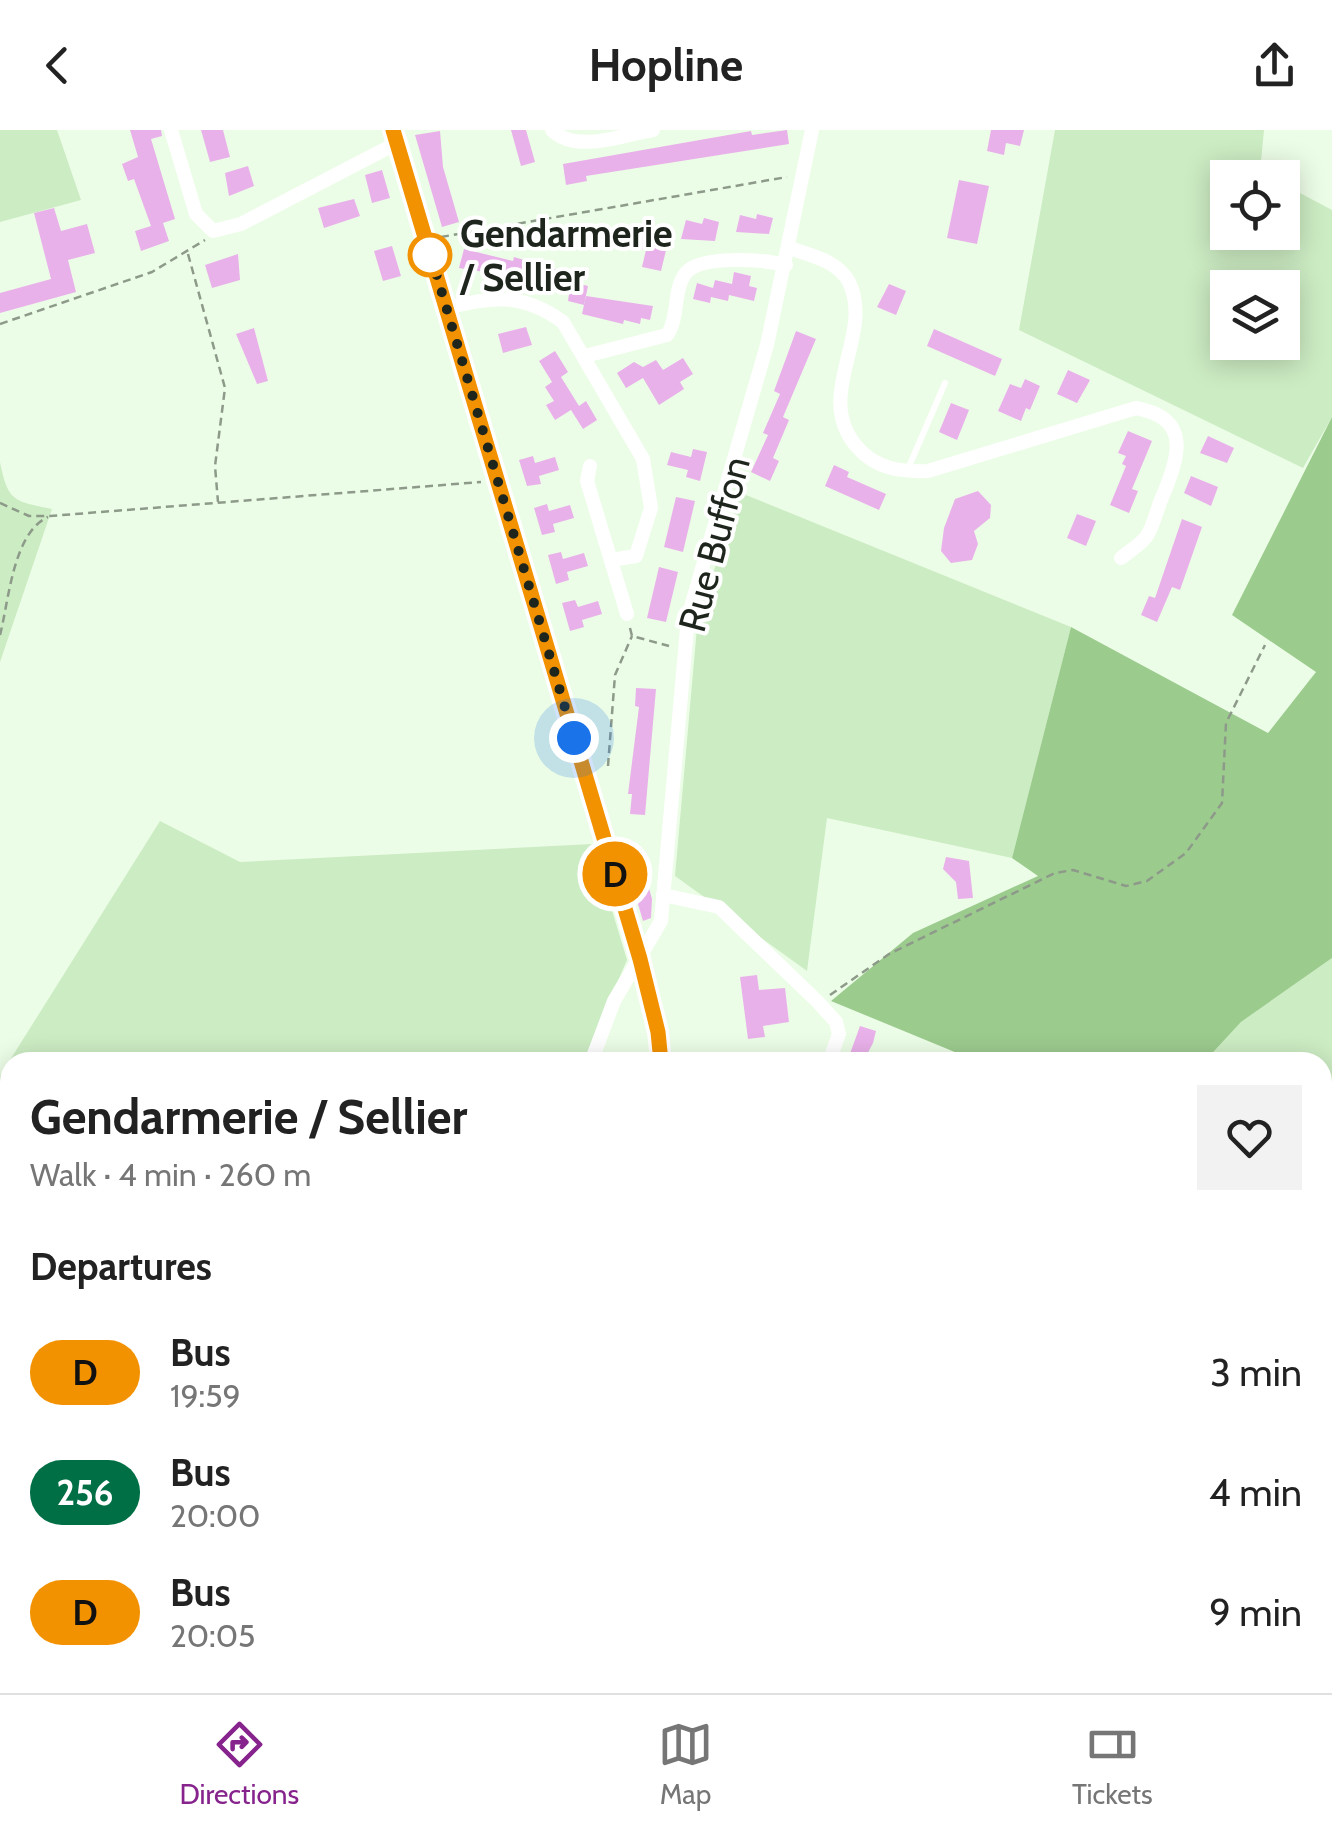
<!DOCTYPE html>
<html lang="en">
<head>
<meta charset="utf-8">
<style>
  :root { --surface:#fff; --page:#f2f2f2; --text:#222; --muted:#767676; --line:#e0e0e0; --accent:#86238c }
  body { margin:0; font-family:Cabin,sans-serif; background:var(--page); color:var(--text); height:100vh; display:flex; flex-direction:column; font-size:38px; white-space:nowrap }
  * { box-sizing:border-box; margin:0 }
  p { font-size:32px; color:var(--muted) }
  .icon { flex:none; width:55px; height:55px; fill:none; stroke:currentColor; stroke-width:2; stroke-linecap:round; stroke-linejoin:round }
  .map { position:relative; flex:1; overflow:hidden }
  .details { position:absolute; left:0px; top:922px; width:1332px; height:642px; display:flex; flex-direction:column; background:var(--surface); border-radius:30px 30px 0 0; box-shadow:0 5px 25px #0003 }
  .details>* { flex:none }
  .badge { padding:0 20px; border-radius:32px; font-size:35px; line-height:65px }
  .tools { position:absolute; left:1210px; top:30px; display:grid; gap:20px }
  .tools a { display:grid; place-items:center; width:90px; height:90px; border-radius:0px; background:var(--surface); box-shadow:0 5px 25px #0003; font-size:50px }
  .you { position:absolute; width:50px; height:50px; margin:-25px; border:8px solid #fff; border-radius:50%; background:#1a73e8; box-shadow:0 0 0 15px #1a73e833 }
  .map>.badge { position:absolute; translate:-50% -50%; box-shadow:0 0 0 5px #fff }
  h2 { padding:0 30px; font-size:38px; line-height:90px }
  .round { display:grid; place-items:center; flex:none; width:105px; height:105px; border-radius:0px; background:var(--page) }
  .summary { display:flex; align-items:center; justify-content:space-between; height:170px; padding:0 30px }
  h1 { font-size:48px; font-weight:700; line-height:75px }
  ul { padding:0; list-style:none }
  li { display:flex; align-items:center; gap:30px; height:120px; padding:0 30px }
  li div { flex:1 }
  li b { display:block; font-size:38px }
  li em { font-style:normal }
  li .badge { min-width:110px; font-weight:700; text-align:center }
  header { display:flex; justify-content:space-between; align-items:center; height:130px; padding:0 30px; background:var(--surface); font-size:45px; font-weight:700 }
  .dock { display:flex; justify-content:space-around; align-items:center; height:140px; border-top:2px solid var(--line); background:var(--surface); font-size:28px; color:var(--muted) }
  .dock a { display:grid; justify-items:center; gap:5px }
  .dock .on { color:var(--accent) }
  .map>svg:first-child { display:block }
  .green { fill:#ccecc3; fill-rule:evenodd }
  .forest { fill:#9ccb8e }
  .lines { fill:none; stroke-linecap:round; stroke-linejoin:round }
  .stream { stroke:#9bca8d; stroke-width:4 }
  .building { fill:#e9b1ea }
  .path { stroke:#8d9a8a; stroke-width:2.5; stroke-dasharray:8 5; stroke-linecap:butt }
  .lane { stroke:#fff; stroke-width:6 }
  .street { stroke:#fff; stroke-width:14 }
  .secondary { stroke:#fff; stroke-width:20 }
  .line-casing { stroke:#fff; stroke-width:22 }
  .line { stroke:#f39200; stroke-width:15 }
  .walk { stroke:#1e251d; stroke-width:10; stroke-dasharray:0 18 }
  .stop-dot { fill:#fff; stroke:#f39200; stroke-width:5 }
  .labels { text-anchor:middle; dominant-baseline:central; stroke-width:8; stroke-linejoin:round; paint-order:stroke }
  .stop-label { font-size:38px; font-weight:bold; fill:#1e251d; stroke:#fff; text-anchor:start }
  .street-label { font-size:38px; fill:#1e251d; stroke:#fff }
</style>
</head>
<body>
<header><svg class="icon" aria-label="back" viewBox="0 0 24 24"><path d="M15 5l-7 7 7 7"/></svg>Hopline<svg class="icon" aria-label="share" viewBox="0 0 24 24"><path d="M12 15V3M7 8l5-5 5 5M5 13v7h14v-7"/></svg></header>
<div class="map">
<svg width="1332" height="1563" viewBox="0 0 1332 1563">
  <rect width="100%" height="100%" fill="#ecfde7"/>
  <g class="green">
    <path d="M0 0H57L81 70 0 92Z"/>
    <path d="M1055 0H1264L1260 42 1270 47 1228 48V102H1282L1283 54 1332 80V287L1303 338 1019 200ZM1228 158H1282V212H1228Z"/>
    <path d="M0 332C8 372 14 371 52 379L0 532Z"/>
    <path d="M741 363 1071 497 1012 728 827 688 807 841 675 746 698 486Z"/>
    <path d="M160 691 240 732 592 714 627 830 583 932H10V1390L0 1379V946Z"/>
    <path d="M1332 828V1010L1323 1013 1322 932H1204L1241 892Z"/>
  </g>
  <g class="forest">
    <path d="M1332 287V828L1241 892 1204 932H979L831 871 913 803 1038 746 1012 728 1071 497 1268 603 1316 542 1232 485Z"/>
    <path d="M1332 1035V1563H993L995 1555H1322V1038Z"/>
  </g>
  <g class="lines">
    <g class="stream">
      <path d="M1322 1105 1332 1102"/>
      <path d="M1153 1563 1154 1555"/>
    </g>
  </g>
  <g class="building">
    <path d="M130 0H161L162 6 151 9 175 89 163 93 169 111 141 121 135 101 151 96 134 49 128 51 122 34 138 27Z"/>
    <path d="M201 0H223L230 27 210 32Z"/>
    <path d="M511 0H526L535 32 521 36Z"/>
    <path d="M787 0 789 14 586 46 587 51 566 55 563 34 751 1 752 5Z"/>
    <path d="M991 0H1024L1020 16 1006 13 1004 25 987 21Z"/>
    <path d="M440 1 443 37 459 92 442 97 415 5Z"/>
    <path d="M248 36 254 56 229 66 225 43Z"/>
    <path d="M382 40 390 68 372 73 365 45Z"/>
    <path d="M959 50 989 56 977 114 947 108Z"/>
    <path d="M354 69 360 86 324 98 318 78Z"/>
    <path d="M54 78 61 101 87 94 95 123 68 130 76 162 0 183V163L51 149 34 83Z"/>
    <path d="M757 84 773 88 769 104 736 102 740 85 756 89Z"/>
    <path d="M704 88 719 92 715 111 681 109 686 90 702 94Z"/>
    <path d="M642 102 669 108 661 141 642 137 646 120 638 118Z"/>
    <path d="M392 116 401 146 383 151 374 121Z"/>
    <path d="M464 119 513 131 514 127 564 142 563 150 588 156 584 175 568 171 569 164 528 154 529 149 459 138Z"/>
    <path d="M238 124 240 150 212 158 205 135Z"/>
    <path d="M734 142 751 146 749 156 757 158 754 171 729 165 728 171 711 167 710 173 693 169 697 153 713 158 715 150 732 154Z"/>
    <path d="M889 154 906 161 896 185 877 177Z"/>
    <path d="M586 166 653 176 650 190 641 188 640 194 624 190 623 194 582 184Z"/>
    <path d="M526 197 532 215 503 223 498 204Z"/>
    <path d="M254 198 268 251 257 254 236 204Z"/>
    <path d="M934 199 1002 229 995 246 927 216Z"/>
    <path d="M796 201 816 209 783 287 789 290 773 328 779 331 770 351 751 342 768 305 763 303 780 264 774 261Z"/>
    <path d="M555 221 568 242 561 247 579 276 586 271 597 290 583 299 571 280 555 290 546 275 554 271 545 257 552 252 539 231Z"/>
    <path d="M683 228 693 244 680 252 684 259 659 275 643 248 626 258 617 243 634 232 643 237 656 230 663 240Z"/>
    <path d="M1068 240 1090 250 1077 273 1057 264Z"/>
    <path d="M1025 249 1040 256 1030 280 1026 278 1021 291 998 281 1010 254 1021 258Z"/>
    <path d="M951 273 969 280 957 310 939 302Z"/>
    <path d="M1128 301 1152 311 1132 359 1138 361 1129 383 1110 375 1126 336 1122 334 1126 326 1118 323Z"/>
    <path d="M1208 306 1234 318 1227 333 1200 323Z"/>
    <path d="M693 319 707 322 700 351 686 347 688 340 667 335 671 322 691 327Z"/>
    <path d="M533 326 535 333 555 327 559 340 539 346 541 354 527 356 519 330Z"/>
    <path d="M834 335 849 342 847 347 886 364 879 380 825 356Z"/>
    <path d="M1191 346 1218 357 1211 376 1184 363Z"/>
    <path d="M978 361 991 375 990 388 974 401 978 414 972 430 951 433 941 421 944 398 955 369Z"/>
    <path d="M676 367 695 371 683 422 664 417Z"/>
    <path d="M547 374 549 381 570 375 574 388 553 394 555 402 542 405 534 378Z"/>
    <path d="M1077 384 1096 391 1086 416 1067 408Z"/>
    <path d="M1182 389 1202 397 1180 460 1172 457 1157 492 1141 485 1149 466 1155 468Z"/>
    <path d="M561 422 563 429 584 423 588 436 567 442 569 450 556 454 548 425Z"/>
    <path d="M659 437 678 442 666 492 647 488Z"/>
    <path d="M575 470 578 477 598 471 602 484 582 490 584 497 570 501 562 473Z"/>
    <path d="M636 558 656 559 645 685 630 684 632 664H628L639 577 635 576Z"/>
    <path d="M640 726 652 769 651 788 643 791 625 730Z"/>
    <path d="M946 727 969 731 973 768 958 769 956 752 943 739Z"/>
    <path d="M757 845 759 860 785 858 789 892 763 896 765 907 748 909 740 847Z"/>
    <path d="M860 896 876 901 873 913 863 932H847Z"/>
  </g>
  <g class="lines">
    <g class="path">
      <path d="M441 107 787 47"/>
      <path d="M188 124 225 258 215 336 218 372"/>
      <path d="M0 194 152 142 205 110"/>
      <path d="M0 373 29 386H50L481 352"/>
      <path d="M630 498 632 506 669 516"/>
      <path d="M0 505C9 470 13 403 48 387"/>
      <path d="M608 636 615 545 632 506"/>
      <path d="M830 865 889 824 1055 743 1073 740 1126 756 1147 751 1186 723 1222 673 1226 593 1265 515"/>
    </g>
    <g class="lane">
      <path d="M907 341 945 253"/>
      <path d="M895 1563 897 1555"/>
    </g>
    <g class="street">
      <path d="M171 0 196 84 213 101 241 94 397 13"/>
      <path d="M552 0C576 24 623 5 653 0"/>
      <path d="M790 118C811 126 837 130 849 152 875 206 812 265 857 317 876 339 901 342 928 341L1136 278C1195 289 1177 331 1161 370 1156 382 1153 398 1146 407 1140 415 1128 422 1121 428"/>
      <path d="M446 178C492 167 522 162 563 192L643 329 651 378 636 426 611 430"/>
      <path d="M585 226 667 205C679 188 673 161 685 144 699 124 765 130 786 135"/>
      <path d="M590 336 587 351 627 484"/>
      <path d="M663 765 719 777 818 872 836 892 839 904 829 932"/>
      <path d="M591 932 614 871 661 791 688 487 767 215 812 0"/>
      <path d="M766 1555 795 1563"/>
      <path d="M369 1563 372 1555"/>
      <path d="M685 1563 688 1555"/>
      <path d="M835 1563 837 1555"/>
    </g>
    <g class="secondary">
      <path d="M393 0 640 829 659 902 661 932"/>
      <path d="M1322 1023 1332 1021"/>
      <path d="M591 1563 592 1555"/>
      <path d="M1063 1563 1065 1555"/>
    </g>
  </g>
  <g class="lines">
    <defs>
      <path id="line" d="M393 0 640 829 658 902 661 932"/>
    </defs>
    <use href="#line" class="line-casing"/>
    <use href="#line" class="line"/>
    <path class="walk" d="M430 125 426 109 574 608"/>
  </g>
  <circle class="stop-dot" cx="430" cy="125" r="20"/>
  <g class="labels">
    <g class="stop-label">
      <text x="460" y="103">Gendarmerie<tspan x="460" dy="44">/ Sellier</tspan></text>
    </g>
    <g class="street-label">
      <text transform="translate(714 414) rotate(-75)">Rue Buffon</text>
    </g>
  </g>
</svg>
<div class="tools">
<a><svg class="icon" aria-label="locate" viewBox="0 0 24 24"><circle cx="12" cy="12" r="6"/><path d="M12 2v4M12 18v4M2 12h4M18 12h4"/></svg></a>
<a><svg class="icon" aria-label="layers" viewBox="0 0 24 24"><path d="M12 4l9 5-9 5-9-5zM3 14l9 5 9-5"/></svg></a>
</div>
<div class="you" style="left:574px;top:608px"></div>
<b class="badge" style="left:615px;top:744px;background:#f39200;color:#111">D</b>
<section class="details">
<div class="summary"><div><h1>Gendarmerie / Sellier</h1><p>Walk · 4 min · 260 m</p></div><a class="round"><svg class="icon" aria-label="heart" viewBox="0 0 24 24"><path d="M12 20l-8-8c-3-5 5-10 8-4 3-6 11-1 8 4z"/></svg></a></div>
<h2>Departures</h2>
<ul>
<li><span class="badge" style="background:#f39200;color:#111">D</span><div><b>Bus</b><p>19:59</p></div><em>3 min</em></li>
<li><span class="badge" style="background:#016f45;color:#fff">256</span><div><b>Bus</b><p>20:00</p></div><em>4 min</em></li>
<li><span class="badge" style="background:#f39200;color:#111">D</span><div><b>Bus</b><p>20:05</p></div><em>9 min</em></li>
</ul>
</section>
</div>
<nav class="dock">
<a class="on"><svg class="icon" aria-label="directions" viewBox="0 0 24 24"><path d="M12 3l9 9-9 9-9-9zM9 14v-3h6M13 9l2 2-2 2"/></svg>Directions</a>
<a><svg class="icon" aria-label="map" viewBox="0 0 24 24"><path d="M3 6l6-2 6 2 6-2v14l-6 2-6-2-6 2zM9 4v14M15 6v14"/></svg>Map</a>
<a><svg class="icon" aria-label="tickets" viewBox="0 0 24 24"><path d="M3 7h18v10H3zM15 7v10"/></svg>Tickets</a>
</nav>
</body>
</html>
